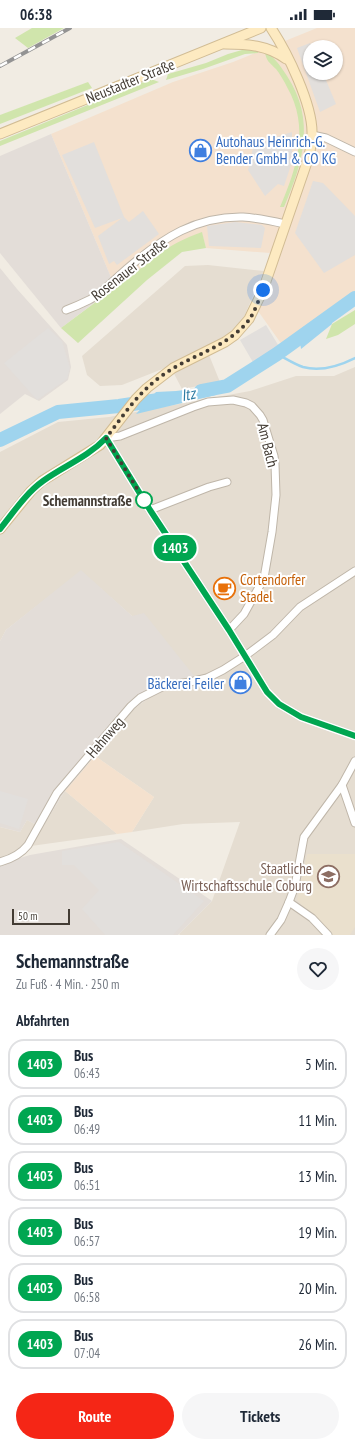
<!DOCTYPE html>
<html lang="de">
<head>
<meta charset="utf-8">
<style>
  :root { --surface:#fff; --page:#f6f6f7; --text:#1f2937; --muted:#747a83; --line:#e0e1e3; --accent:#f52616 }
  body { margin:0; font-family:"PT Sans Narrow",sans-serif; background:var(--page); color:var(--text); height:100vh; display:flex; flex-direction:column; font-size:15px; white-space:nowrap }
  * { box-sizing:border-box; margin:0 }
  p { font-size:13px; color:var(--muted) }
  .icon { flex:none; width:22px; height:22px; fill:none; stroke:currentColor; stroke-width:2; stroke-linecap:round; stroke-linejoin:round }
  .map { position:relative; height:907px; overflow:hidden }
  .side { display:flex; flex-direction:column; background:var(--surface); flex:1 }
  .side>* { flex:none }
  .badge { padding:0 8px; border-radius:13px; font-size:14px; line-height:26px }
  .controls { position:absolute; left:303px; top:12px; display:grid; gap:8px }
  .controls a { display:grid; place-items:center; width:40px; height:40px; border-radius:50%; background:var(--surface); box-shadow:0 1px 3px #0004; font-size:20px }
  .scale { position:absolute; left:12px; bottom:10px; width:58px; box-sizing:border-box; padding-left:4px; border:2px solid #433c34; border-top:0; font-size:11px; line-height:14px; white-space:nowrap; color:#433c34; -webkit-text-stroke:3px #fff; paint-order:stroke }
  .you { position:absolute; width:20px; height:20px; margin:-10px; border:3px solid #fff; border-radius:50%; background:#1a73e8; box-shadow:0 0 0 6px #1a73e833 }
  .map>.badge { position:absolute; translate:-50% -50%; box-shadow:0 0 0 2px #fff }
  h2 { padding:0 16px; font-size:15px; line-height:36px }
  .round { display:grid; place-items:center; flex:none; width:42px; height:42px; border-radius:21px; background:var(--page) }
  .overview { display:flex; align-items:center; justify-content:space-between; height:68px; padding:0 16px }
  h1 { font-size:19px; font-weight:700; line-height:30px }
  .action { display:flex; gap:8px; margin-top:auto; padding:8px 16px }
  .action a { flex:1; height:46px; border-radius:24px; background:var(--accent); color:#fff; font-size:16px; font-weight:700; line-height:46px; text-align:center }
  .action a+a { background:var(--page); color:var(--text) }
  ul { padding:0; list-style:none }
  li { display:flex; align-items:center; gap:12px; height:50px; margin:0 8px 6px; padding:0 8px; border:2px solid var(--line); border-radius:16px }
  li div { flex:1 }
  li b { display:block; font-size:15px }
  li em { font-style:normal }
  li .badge { min-width:44px; font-weight:700; text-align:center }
  .status { display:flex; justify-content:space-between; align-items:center; height:28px; padding:0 20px; background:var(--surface); direction:ltr }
  .status svg { height:11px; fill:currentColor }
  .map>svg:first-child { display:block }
  .residential { fill:#e5ddd1 }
  .commercial { fill:#f4e1ce; fill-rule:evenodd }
  .industrial { fill:#e3ddd8 }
  .education { fill:#eae0cd }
  .green { fill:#d0e5ac }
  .parking { fill:#e2dfdc }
  .water { fill:#9fd4ee }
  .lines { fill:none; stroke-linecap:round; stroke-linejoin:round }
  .stream { stroke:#9fd4ee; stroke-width:2.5 }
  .river { stroke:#9fd4ee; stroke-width:14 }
  .street-casing { stroke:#bfb6a9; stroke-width:9 }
  .secondary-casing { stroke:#d1bc94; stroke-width:11 }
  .street { stroke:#fff; stroke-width:7 }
  .secondary { stroke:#fdeac1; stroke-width:9 }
  .rail-casing { stroke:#939393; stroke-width:4 }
  .rail { stroke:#fff; stroke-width:2.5; stroke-dasharray:8; stroke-linecap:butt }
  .line-casing { stroke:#fff; stroke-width:9 }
  .line { stroke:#00a651; stroke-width:6 }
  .walk { stroke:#433c34; stroke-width:4; stroke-dasharray:0 7.2 }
  .stop-dot { fill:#fff; stroke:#00a651; stroke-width:2 }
  .labels { text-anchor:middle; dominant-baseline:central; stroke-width:4; stroke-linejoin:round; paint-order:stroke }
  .street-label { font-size:15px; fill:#433c34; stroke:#fff }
  .shop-label { font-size:15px; fill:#366cbe; stroke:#fff; text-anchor:start }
  .stop-label { font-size:15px; font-weight:bold; fill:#433c34; stroke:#fff; text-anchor:end }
  .food-label { font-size:15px; fill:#c56008; stroke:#fff; text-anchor:start }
  .education-label { font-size:15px; fill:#785e54; stroke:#fff; text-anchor:end }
  .water-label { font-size:16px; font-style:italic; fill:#2e7ba3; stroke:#fff }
</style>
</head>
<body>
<div class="status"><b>06:38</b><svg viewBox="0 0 49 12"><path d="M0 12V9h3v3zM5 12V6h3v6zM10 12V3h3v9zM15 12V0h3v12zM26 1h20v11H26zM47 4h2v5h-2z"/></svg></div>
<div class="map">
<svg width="355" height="907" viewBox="0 0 355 907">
  <rect width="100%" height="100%" fill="#f1ece3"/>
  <g class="residential">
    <path d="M208 237 264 243 243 291 231 304 207 319 209 327 220 354 182 361 170 338 122 357 100 358 87 347 82 328 185 238Z"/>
    <path d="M355 339V907H180L179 906 212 873 240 794 183 796 132 804 154 769 95 728 134 681 154 666 132 588 81 543 6 602 0 613V424L58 394 109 389 250 363 296 348H334Z"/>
    <path d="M65 763 117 806 31 818 0 831V799L20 804 27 792 42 800Z"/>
  </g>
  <g class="commercial">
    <path d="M317 0H355V277L285 321 258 283 266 264 281 224 270 225 206 220 202 205 161 223 148 235 115 259 51 106 173 54 233 34ZM310 19H336V45H310Z"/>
    <path d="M95 728 154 769 132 804 117 806 65 763Z"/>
  </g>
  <g class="industrial">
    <path d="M51 106 115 259 61 300 0 225V128Z"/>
    <path d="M0 240 17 261 67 317 71 339 68 352 39 373 25 366 0 386Z"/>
    <path d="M81 542 132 588 144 585 195 649 154 666 134 681 65 763 42 800 27 792 20 804 0 799V613L6 602Z"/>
    <path d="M121 811 212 873 178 907H0V836L30 827Z"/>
  </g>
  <path class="education" d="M307 826H355V899L350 907H331L297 872Z"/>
  <g class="green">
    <path d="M32 0H64L28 20 15 10Z"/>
    <path d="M249 20 259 21 258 25 245 26 203 41 166 52 168 46 206 35 228 26Z"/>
    <path d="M265 24C275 29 281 39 287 48 316 92 303 135 284 179H280C297 140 310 99 287 59 284 53 280 46 276 41 270 35 266 33 265 24Z"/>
    <path d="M151 51 159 54 0 118V113Z"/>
    <path d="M88 54 92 60 0 96V87Z"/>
    <path d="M202 204 206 220 182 224 147 252 78 315 61 300 148 235C165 220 180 212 202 204Z"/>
    <path d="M355 282V296L338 307 326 311 332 296Z"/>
  </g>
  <g class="parking">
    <path d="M310 15 312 19H310V45H323L336 76 320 84 297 20Z"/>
    <path d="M292 104V134L284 158 278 156 265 168 248 142 254 116Z"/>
    <path d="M94 114 124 189 129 194 143 183 159 206 117 237 114 233 109 236 98 208 122 190 95 200 62 127Z"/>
    <path d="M313 153 323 155 355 188V227L324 245 295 205Z"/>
    <path d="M235 194 262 197 265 200 261 220 209 218 207 198Z"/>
    <path d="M266 297 280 320 254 336 240 312Z"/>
    <path d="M48 300 62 313 70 340 67 351 37 372 4 335Z"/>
    <path d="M0 763 28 771 19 801 0 795Z"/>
    <path d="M119 814 204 873 173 907H105L82 881 99 862 74 837H62V823Z"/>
  </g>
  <g class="water">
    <path d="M329 284 332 296 301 321 299 308Z"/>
    <path d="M221 355 216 367 136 386 156 364 176 363 216 358Z"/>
  </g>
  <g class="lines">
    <path class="stream" d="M277 326C285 330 294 336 303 339 321 344 339 338 355 330"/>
    <g class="river">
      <path d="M201 363 227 358 277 326 355 270"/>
      <path d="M0 412 58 384 119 378 165 371"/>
    </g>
    <defs>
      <g id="street">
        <path d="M312 107 326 110 355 124"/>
        <path d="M66 282C74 279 81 276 89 272 100 267 118 248 129 239 163 210 196 188 243 189 257 190 272 193 285 196"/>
        <path d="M150 482 209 459 227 454"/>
        <path d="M229 602 244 586 264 550 272 504 276 467 275 436 274 428 263 392 260 387 252 378 246 375 233 372 208 374 193 379 120 408 106 410 150 482 229 602 267 664 279 676 301 689 355 708"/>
        <path d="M342 757 355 795"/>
        <path d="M0 834C11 831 21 826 28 817L57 765 131 678 140 670 164 658 190 654 207 650 223 642 245 628 273 607 300 579 355 543"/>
        <path d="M289 874 312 890 328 907"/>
        <path d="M270 907 281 892 289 874 295 858 304 809 342 757 355 733"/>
      </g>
      <g id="secondary">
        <path d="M225 16C247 16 268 17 286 31"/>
        <path d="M0 106 261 0"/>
        <path d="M0 501 31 463 42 453 100 417 136 371 147 360 173 340 225 314 235 307 249 291 263 262 305 140C309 129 312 118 312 106 313 77 287 24 271 0"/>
      </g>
    </defs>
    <use href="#street" class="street-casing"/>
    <use href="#secondary" class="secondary-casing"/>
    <use href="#street" class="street"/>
    <use href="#secondary" class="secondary"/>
    <defs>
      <path id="rail" d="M0 38 70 0"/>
    </defs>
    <use href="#rail" class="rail-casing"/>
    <use href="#rail" class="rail"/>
  </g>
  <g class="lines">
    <defs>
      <path id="line" d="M0 501C13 485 26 465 43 453 64 438 88 429 106 410L150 482 229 602 267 664 279 676 301 689 355 708"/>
    </defs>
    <use href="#line" class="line-casing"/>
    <use href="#line" class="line"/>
    <path class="walk" d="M144 472 106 410C123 388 137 366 160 349 189 327 226 321 249 292 255 283 259 271 263 262"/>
  </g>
  <defs>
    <symbol id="shop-ring" viewBox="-11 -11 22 22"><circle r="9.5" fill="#fff" stroke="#3f7fe0" stroke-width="1.5"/><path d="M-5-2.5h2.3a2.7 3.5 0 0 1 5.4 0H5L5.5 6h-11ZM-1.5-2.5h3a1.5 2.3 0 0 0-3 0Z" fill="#3f7fe0"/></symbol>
    <symbol id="cafe-ring" viewBox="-11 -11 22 22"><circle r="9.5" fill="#fff" stroke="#e8710a" stroke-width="1.5"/><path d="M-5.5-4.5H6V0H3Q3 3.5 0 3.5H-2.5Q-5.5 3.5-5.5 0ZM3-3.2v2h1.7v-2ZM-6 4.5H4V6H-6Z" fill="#e8710a"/></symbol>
    <symbol id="school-ring" viewBox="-11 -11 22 22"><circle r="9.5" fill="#fff" stroke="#8d6e63" stroke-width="1.5"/><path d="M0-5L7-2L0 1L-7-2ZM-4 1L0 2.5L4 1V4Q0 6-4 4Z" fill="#8d6e63"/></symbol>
  </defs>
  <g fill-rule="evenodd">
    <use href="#shop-ring" x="188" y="110" width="25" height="25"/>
    <use href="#cafe-ring" x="212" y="548" width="25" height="25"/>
    <use href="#shop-ring" x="228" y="642" width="25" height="25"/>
    <use href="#school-ring" x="316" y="836" width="25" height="25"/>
  </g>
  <circle class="stop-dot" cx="144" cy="472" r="8"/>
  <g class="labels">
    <g class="street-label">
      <text transform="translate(130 53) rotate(-22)">Neustadter Straße</text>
      <text transform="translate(129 241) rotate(-38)">Rosenauer Straße</text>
      <text transform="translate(268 417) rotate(76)">Am Bach</text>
      <text transform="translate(105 709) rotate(-49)">Hahnweg</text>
    </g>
    <g class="shop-label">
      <text x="216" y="113">Autohaus Heinrich-G.<tspan x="216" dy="17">Bender GmbH &amp; CO KG</tspan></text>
      <text x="224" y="655" text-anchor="end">Bäckerei Feiler</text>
    </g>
    <g class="stop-label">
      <text x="132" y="472">Schemannstraße</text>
    </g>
    <g class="food-label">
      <text x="240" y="551">Cortendorfer<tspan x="240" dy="17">Stadel</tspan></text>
    </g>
    <g class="education-label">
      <text x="312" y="840">Staatliche<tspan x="312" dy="17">Wirtschaftsschule Coburg</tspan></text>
    </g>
    <g class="water-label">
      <text transform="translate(188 366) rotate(-12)">Itz</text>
    </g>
  </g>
</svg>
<div class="controls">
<a><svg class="icon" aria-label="layers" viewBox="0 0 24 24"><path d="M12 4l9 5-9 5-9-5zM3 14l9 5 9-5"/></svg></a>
</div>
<div class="scale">50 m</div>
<div class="you" style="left:263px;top:262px"></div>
<b class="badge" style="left:175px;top:520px;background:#00a651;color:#fff">1403</b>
</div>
<section class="side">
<div class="overview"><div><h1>Schemannstraße</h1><p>Zu Fuß · 4 Min. · 250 m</p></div><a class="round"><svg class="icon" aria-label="heart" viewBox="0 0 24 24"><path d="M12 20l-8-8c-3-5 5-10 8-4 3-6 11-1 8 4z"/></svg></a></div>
<h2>Abfahrten</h2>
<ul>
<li><span class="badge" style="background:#00a651;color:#fff">1403</span><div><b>Bus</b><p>06:43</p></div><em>5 Min.</em></li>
<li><span class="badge" style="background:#00a651;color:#fff">1403</span><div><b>Bus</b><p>06:49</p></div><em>11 Min.</em></li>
<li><span class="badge" style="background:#00a651;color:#fff">1403</span><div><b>Bus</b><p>06:51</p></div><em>13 Min.</em></li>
<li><span class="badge" style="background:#00a651;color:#fff">1403</span><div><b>Bus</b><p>06:57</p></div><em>19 Min.</em></li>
<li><span class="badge" style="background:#00a651;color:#fff">1403</span><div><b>Bus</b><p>06:58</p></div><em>20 Min.</em></li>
<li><span class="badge" style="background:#00a651;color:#fff">1403</span><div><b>Bus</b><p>07:04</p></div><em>26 Min.</em></li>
</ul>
<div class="action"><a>Route</a><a>Tickets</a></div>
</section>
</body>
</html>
